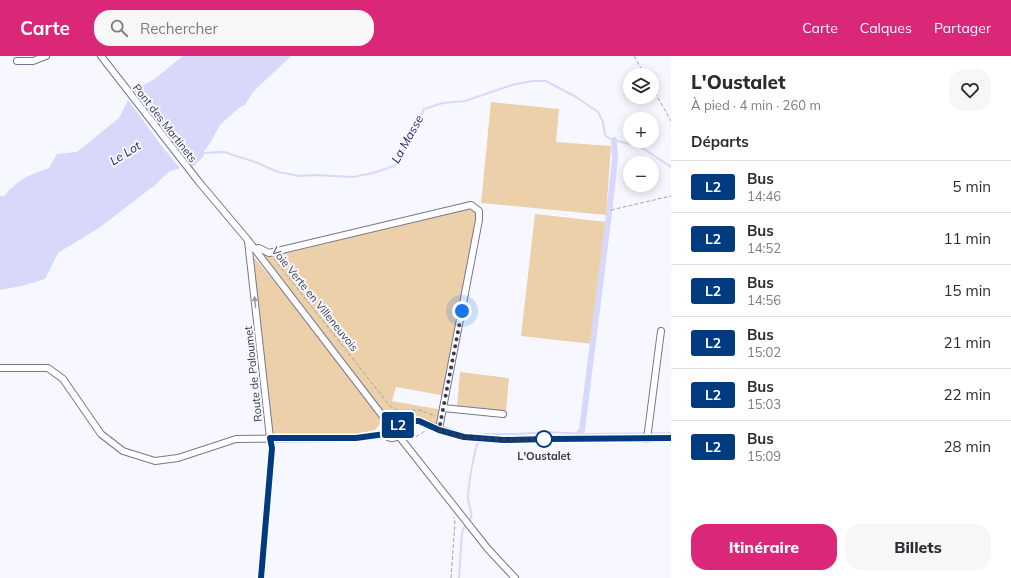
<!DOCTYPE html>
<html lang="fr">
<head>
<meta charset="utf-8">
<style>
  :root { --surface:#fff; --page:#f7f7f7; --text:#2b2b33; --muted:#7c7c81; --line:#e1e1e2; --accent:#db2777 }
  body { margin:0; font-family:Mulish,sans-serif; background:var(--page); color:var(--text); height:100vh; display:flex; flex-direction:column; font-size:15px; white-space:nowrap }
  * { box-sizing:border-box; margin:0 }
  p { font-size:13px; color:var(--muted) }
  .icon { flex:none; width:22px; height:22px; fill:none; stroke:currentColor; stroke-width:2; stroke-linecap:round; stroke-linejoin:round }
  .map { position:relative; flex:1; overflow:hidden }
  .sheet { display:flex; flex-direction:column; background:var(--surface); width:340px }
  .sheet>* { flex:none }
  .badge { padding:0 8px; border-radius:3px; font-size:14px; line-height:26px }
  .controls { position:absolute; left:623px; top:12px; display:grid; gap:8px }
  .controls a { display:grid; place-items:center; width:36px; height:36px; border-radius:50%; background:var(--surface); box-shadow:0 2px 10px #0003; font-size:20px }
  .you { position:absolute; width:20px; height:20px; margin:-10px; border:3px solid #fff; border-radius:50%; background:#1a73e8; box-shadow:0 0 0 6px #1a73e833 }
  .map>.badge { position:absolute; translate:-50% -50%; box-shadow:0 0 0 2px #fff }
  h2 { padding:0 20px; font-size:15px; line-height:36px }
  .round { display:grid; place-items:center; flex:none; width:42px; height:42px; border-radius:16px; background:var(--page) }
  .overview { display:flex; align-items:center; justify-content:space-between; height:68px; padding:0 20px }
  h1 { font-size:19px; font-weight:800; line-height:30px }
  .cta { display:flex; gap:8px; margin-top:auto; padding:8px 20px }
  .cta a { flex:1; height:46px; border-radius:16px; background:var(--accent); color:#fff; font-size:16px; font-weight:800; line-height:46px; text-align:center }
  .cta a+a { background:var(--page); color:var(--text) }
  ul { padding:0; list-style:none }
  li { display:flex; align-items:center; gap:12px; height:52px; padding:0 20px; border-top:1px solid var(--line) }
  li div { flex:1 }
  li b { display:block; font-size:15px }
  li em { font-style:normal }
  li .badge { min-width:44px; font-weight:700; text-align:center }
  header { display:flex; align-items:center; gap:24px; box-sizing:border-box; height:56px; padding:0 20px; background:var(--accent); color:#fff }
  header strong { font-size:19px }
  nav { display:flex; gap:22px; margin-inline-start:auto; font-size:14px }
  .search { width:280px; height:36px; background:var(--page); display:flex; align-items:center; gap:10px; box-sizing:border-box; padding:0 14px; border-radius:16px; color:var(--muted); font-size:15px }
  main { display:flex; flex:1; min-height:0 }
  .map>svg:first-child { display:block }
  .green { fill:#ebd0a9 }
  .water { fill:#d8d8fb }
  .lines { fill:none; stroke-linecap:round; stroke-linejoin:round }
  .stream { stroke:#d8d8fb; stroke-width:2 }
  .canal { stroke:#d8d8fb; stroke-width:6 }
  .minor-casing { stroke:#777695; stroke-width:8 }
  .path { stroke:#a5a5af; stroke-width:1; stroke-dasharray:4 2; stroke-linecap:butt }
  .minor { stroke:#fff; stroke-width:6 }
  .oneway { fill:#9c9ca3 }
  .line-casing { stroke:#fff; stroke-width:9 }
  .line { stroke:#003b80; stroke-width:6 }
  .walk { stroke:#3a3a47; stroke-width:4; stroke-dasharray:0 7.2 }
  .stop-dot { fill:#fff; stroke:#003b80; stroke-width:2 }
  .labels { text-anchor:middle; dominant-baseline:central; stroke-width:4; stroke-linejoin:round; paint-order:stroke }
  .street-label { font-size:11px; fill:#3a3a47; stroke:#f7f8ff }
  .stop-label { font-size:11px; font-weight:bold; fill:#3a3a47; stroke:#f7f8ff }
  .water-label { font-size:12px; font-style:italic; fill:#291c5d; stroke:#f7f8ff }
</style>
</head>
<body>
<header>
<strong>Carte</strong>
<div class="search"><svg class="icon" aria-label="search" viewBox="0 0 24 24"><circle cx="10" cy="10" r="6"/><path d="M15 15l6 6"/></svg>Rechercher</div>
<nav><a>Carte</a><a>Calques</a><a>Partager</a></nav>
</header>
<main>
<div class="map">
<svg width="671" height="522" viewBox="0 0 671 522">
  <rect width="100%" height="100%" fill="#f7f8ff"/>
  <g class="green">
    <path d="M491 46 559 53 556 86 611 90 606 159 481 147Z"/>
    <path d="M471 149 479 155 446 340 396 331 392 345 443 354 439 373 409 365 384 360 260 199Z"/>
    <path d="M535 158 607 166 593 288 521 280Z"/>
    <path d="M253 200 287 240 380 361 381 367 375 374 353 379 273 378Z"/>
    <path d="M460 316 509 322 506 355 457 350Z"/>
  </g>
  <g class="water">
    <path d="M183 0H291L253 36 245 49 240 51 220 69 209 89 203 96 204 100 192 112 157 66 134 34 153 24Z"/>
    <path d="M128 44 164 93 180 112 170 115 155 129 99 172 58 197 45 223 22 230 0 234V140H4C20 122 27 120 49 112L57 98 77 96 119 62Z"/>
  </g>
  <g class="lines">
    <g class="stream">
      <path d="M202 97 224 96 255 106 278 116 300 120 315 119 353 121 373 117 394 110 399 105 424 53 443 47 465 45 512 29 532 25H546L576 41 598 56 603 66 605 79 610 83 641 91 671 111"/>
      <path d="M469 465C475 460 468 449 468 442 469 423 474 394 481 378H518L545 376 589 378 671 377"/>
      <path d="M459 522 462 476 465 470"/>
    </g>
    <path class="canal" d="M579 377 582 374 609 158 615 103 614 84"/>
    <defs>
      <g id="minor">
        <path d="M101 0 199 126 247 183 388 367"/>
        <path d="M17 5H33L46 0"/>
        <path d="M248 185 270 382 272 392 261 522"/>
        <path d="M255 193 259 192 269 197 471 149 479 155V164L439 373"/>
        <path d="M0 312H48L63 323 101 378 123 395 155 405 178 402 236 383 356 382 385 378"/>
        <path d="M443 352 503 358"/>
        <circle cx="392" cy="374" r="8"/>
        <path d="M399 370 409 365H419L439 373 464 381 504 384 548 383 671 382"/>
        <path d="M398 379 488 493 515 522"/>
        <path d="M647 383 661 275"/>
      </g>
    </defs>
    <use href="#minor" class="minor-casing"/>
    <g class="path">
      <path d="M634 0 645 19"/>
      <path d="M652 31 671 65"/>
      <path d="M611 154 671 140"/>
      <path d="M274 203 390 350 397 354H420L435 360"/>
      <path d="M411 384 425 375"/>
      <path d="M451 522 455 466 454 461"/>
    </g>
    <use href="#minor" class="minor"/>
  </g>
  <defs><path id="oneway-solid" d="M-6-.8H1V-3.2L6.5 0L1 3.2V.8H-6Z"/></defs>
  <use class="oneway" href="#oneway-solid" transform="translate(255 246) rotate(-96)"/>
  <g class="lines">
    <defs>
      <path id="line" d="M261 522 272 392 270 382H356L385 378V370L388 367H396L399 370 409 365H419L439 374 464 381 504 384 548 383 671 382"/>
    </defs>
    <use href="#line" class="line-casing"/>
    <use href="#line" class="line"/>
    <path class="walk" d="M462 255 439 374 464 381 476 382 504 384 548 383H544"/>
  </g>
  <circle class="stop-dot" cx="544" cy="383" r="8"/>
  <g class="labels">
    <g class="street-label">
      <text transform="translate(165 67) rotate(52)">Pont des Martinets</text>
      <text transform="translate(315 243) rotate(51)">Voie Verte en Villeneuvois</text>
      <text transform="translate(253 318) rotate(-96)">Route de Paloumet</text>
    </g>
    <g class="stop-label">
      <text x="544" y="400">L'Oustalet</text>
    </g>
    <g class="water-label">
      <text transform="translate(407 83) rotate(-61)">La Masse</text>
      <text transform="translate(125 97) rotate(-32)">Le Lot</text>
    </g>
  </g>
</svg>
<div class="controls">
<a><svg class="icon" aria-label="layers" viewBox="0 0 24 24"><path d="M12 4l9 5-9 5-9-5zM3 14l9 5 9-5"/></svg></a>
<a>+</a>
<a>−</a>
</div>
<div class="you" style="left:462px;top:255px"></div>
<b class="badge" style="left:398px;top:369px;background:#003b80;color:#fff">L2</b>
</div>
<section class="sheet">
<div class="overview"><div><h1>L'Oustalet</h1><p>À pied · 4 min · 260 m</p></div><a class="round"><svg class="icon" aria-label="heart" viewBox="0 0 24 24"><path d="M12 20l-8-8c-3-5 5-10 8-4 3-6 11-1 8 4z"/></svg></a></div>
<h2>Départs</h2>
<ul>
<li><span class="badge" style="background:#003b80;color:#fff">L2</span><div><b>Bus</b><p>14:46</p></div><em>5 min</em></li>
<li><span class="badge" style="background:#003b80;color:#fff">L2</span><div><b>Bus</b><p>14:52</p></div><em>11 min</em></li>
<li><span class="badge" style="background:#003b80;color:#fff">L2</span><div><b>Bus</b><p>14:56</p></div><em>15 min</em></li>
<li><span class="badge" style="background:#003b80;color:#fff">L2</span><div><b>Bus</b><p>15:02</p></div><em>21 min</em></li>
<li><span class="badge" style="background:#003b80;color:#fff">L2</span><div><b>Bus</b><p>15:03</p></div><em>22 min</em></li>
<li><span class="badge" style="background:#003b80;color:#fff">L2</span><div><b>Bus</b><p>15:09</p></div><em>28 min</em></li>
</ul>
<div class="cta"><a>Itinéraire</a><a>Billets</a></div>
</section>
</main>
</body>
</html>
